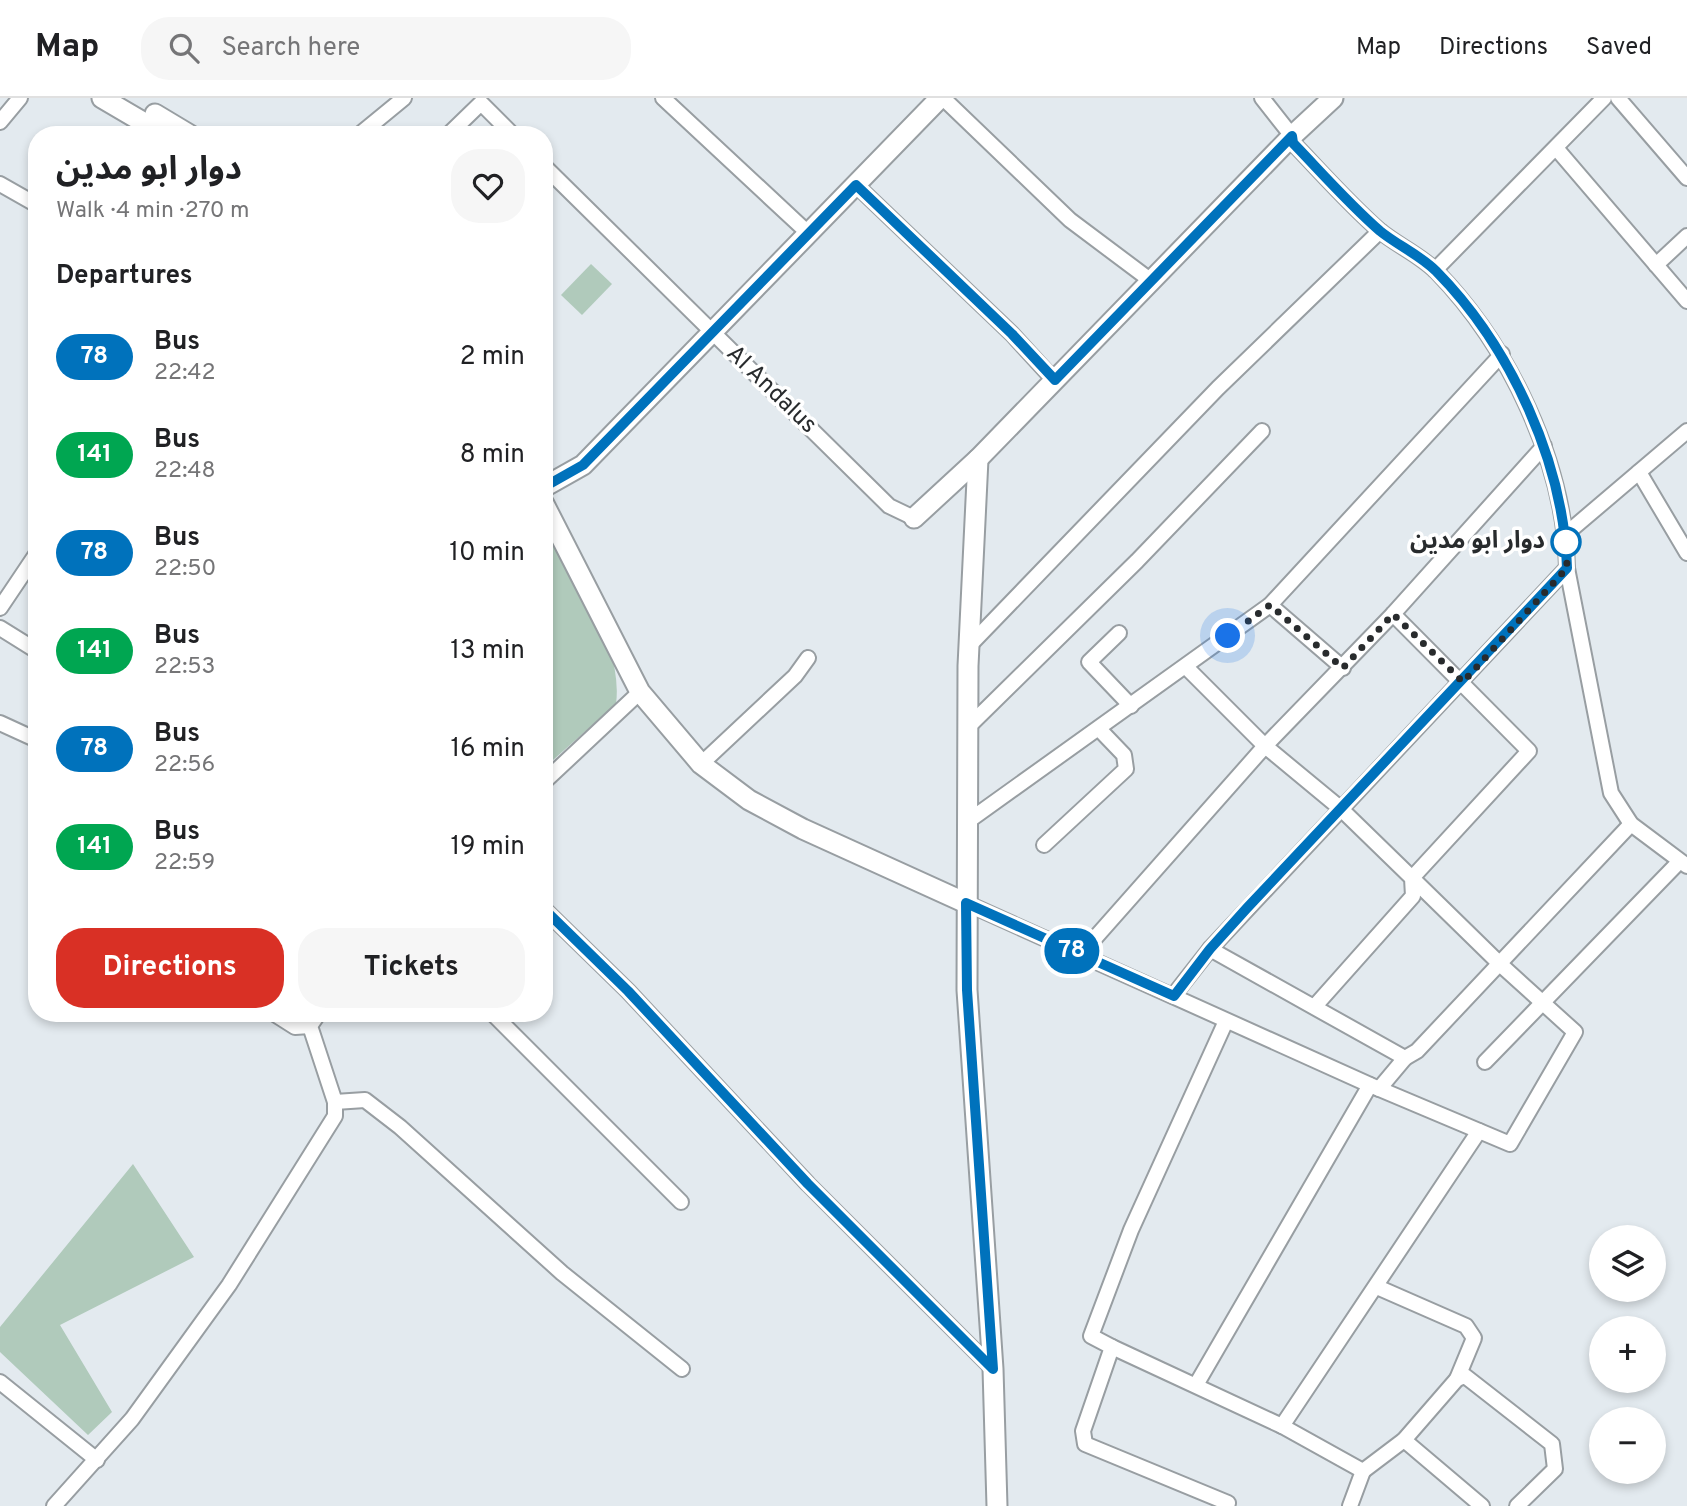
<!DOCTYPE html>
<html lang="en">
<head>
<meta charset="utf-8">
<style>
  :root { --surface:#fff; --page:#f6f6f6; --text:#202124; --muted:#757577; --line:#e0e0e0; --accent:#d93025 }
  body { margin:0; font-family:Overpass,"Noto Sans Arabic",sans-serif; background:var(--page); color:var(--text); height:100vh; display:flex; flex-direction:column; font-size:26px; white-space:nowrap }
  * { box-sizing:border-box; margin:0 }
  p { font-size:23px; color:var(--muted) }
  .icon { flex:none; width:38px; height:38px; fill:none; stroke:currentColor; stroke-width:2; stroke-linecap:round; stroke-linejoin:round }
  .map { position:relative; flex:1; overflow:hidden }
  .sheet { position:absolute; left:28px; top:28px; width:525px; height:896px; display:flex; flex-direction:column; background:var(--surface); border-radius:28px; box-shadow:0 4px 10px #0003 }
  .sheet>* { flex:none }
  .badge { padding:0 14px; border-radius:23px; font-size:24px; line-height:46px }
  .controls { position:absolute; left:1589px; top:1127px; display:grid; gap:14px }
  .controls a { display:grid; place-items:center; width:77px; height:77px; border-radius:50%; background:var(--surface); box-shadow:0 4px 10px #0003; font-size:35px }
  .you { position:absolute; width:35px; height:35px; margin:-18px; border:5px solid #fff; border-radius:50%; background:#1a73e8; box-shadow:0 0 0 10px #1a73e833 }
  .map>.badge { position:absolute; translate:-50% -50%; box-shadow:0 0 0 4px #fff }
  h2 { padding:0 28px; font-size:26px; line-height:63px }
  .round { display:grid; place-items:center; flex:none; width:74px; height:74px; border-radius:28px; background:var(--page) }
  .headline { display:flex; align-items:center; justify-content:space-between; height:119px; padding:0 28px }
  h1 { font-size:33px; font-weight:700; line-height:52px }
  .primary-button { display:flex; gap:14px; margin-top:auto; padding:14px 28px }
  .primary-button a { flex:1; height:80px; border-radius:28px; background:var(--accent); color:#fff; font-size:28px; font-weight:700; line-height:80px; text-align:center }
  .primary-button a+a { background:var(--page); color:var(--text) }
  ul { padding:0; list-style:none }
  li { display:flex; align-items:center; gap:21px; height:98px; padding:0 28px }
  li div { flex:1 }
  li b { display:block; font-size:26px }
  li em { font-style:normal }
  li .badge { min-width:77px; font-weight:700; text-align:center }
  header { display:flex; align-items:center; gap:42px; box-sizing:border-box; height:98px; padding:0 35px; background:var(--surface); border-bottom:2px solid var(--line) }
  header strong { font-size:33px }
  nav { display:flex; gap:38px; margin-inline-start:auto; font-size:24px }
  .search { width:490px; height:63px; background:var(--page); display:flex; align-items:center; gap:18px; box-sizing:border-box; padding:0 24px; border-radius:28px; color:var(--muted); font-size:26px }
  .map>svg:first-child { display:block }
  .green { fill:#b0cabb }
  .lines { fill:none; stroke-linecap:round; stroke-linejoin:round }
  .street-casing { stroke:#989ea2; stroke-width:18 }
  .secondary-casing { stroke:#989ea2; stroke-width:23 }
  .street { stroke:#fff; stroke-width:14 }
  .secondary { stroke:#fff; stroke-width:19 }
  .line-casing { stroke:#fff; stroke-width:16 }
  .line { stroke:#0072bc; stroke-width:10 }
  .walk { stroke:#282b2d; stroke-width:7; stroke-dasharray:0 12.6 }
  .stop-dot { fill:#fff; stroke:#0072bc; stroke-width:3.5 }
  .labels { text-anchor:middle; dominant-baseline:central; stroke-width:7; stroke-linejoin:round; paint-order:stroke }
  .street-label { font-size:24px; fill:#282b2d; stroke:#fff }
  .stop-label { font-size:24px; font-weight:bold; fill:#282b2d; stroke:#fff; text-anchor:end }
</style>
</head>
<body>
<header>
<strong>Map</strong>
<div class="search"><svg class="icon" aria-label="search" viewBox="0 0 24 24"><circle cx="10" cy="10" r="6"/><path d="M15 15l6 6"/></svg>Search here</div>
<nav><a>Map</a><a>Directions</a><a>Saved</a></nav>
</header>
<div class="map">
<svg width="1687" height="1408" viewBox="0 0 1687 1408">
  <rect width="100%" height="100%" fill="#e3eaef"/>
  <g class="green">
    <path d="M591 166 612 186 582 217 561 197Z"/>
    <path d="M544 420C572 473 624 545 616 606L544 670Z"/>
    <path d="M133 1066 194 1159 60 1227 112 1314 88 1337 0 1254V1229Z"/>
  </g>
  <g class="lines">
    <defs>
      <g id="street">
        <path d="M663 0 807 134"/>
        <path d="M943 0 1070 122 1150 182"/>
        <path d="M1262 0 1292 38 1293 45C1321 74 1349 106 1380 133 1397 147 1420 157 1436 173 1509 248 1565 365 1567 470L1611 695 1631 726 1687 768"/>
        <path d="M1618 0 1687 80"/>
        <path d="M0 24 20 0"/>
        <path d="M359 37 404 0"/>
        <path d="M448 37 481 5 513 37"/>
        <path d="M1556 50 1687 203"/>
        <path d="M544 68 889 408 914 420"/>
        <path d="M0 86 37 107"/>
        <path d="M856 87 1012 236 1054 282"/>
        <path d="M1656 167 1687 138"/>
        <path d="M1435 172 1604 0"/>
        <path d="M1639 374 1687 455"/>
        <path d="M1566 436 1687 333"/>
        <path d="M1270 507 1343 570"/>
        <path d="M0 510 37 455"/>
        <path d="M0 530 37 553"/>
        <path d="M1119 535 1089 564 1131 608"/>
        <path d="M969 548 1218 290 1380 133"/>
        <path d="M1186 569 1265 648 1340 710 1412 780 1413 798 1315 908"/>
        <path d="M0 625 37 642"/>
        <path d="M967 630 1137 463 1262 333"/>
        <path d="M701 666 795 578 808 560"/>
        <path d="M544 684 640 594"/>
        <path d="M967 724 1270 507 1502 256"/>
        <path d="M1044 747 1126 671 1124 657 1100 632"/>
        <path d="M966 805 1370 987 1510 1046 1575 934 1501 867 1412 780 1529 653 1393 516"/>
        <path d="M544 811 628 893 808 1086 993 1271"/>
        <path d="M1210 851 1405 960"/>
        <path d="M1080 857 1265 648 1393 516 1544 348"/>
        <path d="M1173 898 1210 851 1567 470"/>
        <path d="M273 915 295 929 310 928"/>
        <path d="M492 915 681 1104"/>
        <path d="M1226 923 1131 1132 1091 1238 1112 1249 1083 1333 1085 1346 1228 1405"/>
        <path d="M1485 964 1679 764"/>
        <path d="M1379 991 1405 960 1417 953 1631 726"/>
        <path d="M335 1004 365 1002 400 1029 562 1175 682 1271"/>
        <path d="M1377 1189 1466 1228 1474 1240 1457 1281"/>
        <path d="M1112 1249 1282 1328 1363 1373 1350 1408"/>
        <path d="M0 1284 97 1362"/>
        <path d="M1196 1287 1370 987"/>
        <path d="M1282 1328 1479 1033"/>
        <path d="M1404 1342 1482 1408"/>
        <path d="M1363 1373 1404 1342 1457 1281 1465 1278 1552 1346 1555 1371 1517 1408"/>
        <path d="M54 1408 132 1321 229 1187 335 1018V1004L310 928 319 915"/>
      </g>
      <g id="secondary">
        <path d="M102 0 165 37"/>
        <path d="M155 16 190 37"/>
        <path d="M978 361 968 568 967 892 993 1271 997 1408"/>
        <path d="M544 389 583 367 940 0"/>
        <path d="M544 406 640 594 701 666 749 702 803 731 966 805"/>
        <path d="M914 420 978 361 1292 38 1333 0"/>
      </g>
    </defs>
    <use href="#street" class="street-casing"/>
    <use href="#secondary" class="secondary-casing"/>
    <use href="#street" class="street"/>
    <use href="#secondary" class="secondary"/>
  </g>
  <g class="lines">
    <defs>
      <path id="line" d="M544 389 583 367 856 87 1012 236 1055 282 1292 38 1293 45C1321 74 1349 106 1380 133 1397 147 1420 157 1436 173 1510 248 1564 364 1567 470L1247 810 1210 851 1174 898 966 805 967 892 993 1271 808 1086 628 893 544 811"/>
    </defs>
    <use href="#line" class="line-casing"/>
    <use href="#line" class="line"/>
    <path class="walk" d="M1228 538 1270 507 1343 570 1393 516 1463 584 1567 470 1566 436V444"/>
  </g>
  <circle class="stop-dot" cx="1566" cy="444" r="14"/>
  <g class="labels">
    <g class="street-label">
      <text transform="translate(771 292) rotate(44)">Al Andalus</text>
    </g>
    <g class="stop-label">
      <text x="1545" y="444">دوار ابو مدين</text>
    </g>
  </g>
</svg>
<div class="controls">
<a><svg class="icon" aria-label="layers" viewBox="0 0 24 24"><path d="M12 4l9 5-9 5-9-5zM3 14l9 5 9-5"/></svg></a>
<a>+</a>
<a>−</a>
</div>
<div class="you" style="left:1228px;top:538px"></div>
<b class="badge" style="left:1072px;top:853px;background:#0072bc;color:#fff">78</b>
<section class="sheet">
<div class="headline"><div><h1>دوار ابو مدين</h1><p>Walk · 4 min · 270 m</p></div><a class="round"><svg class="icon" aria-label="heart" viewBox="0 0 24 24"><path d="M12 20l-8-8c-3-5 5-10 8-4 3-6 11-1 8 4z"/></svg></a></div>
<h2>Departures</h2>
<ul>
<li><span class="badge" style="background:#0072bc;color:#fff">78</span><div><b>Bus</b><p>22:42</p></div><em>2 min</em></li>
<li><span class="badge" style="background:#00a651;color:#fff">141</span><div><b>Bus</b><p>22:48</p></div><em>8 min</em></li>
<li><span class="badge" style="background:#0072bc;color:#fff">78</span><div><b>Bus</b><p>22:50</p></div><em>10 min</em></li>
<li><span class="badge" style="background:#00a651;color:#fff">141</span><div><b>Bus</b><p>22:53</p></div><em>13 min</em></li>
<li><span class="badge" style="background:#0072bc;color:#fff">78</span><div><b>Bus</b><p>22:56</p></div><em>16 min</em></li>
<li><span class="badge" style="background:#00a651;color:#fff">141</span><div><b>Bus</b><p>22:59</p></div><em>19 min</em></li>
</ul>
<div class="primary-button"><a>Directions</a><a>Tickets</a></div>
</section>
</div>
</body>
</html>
